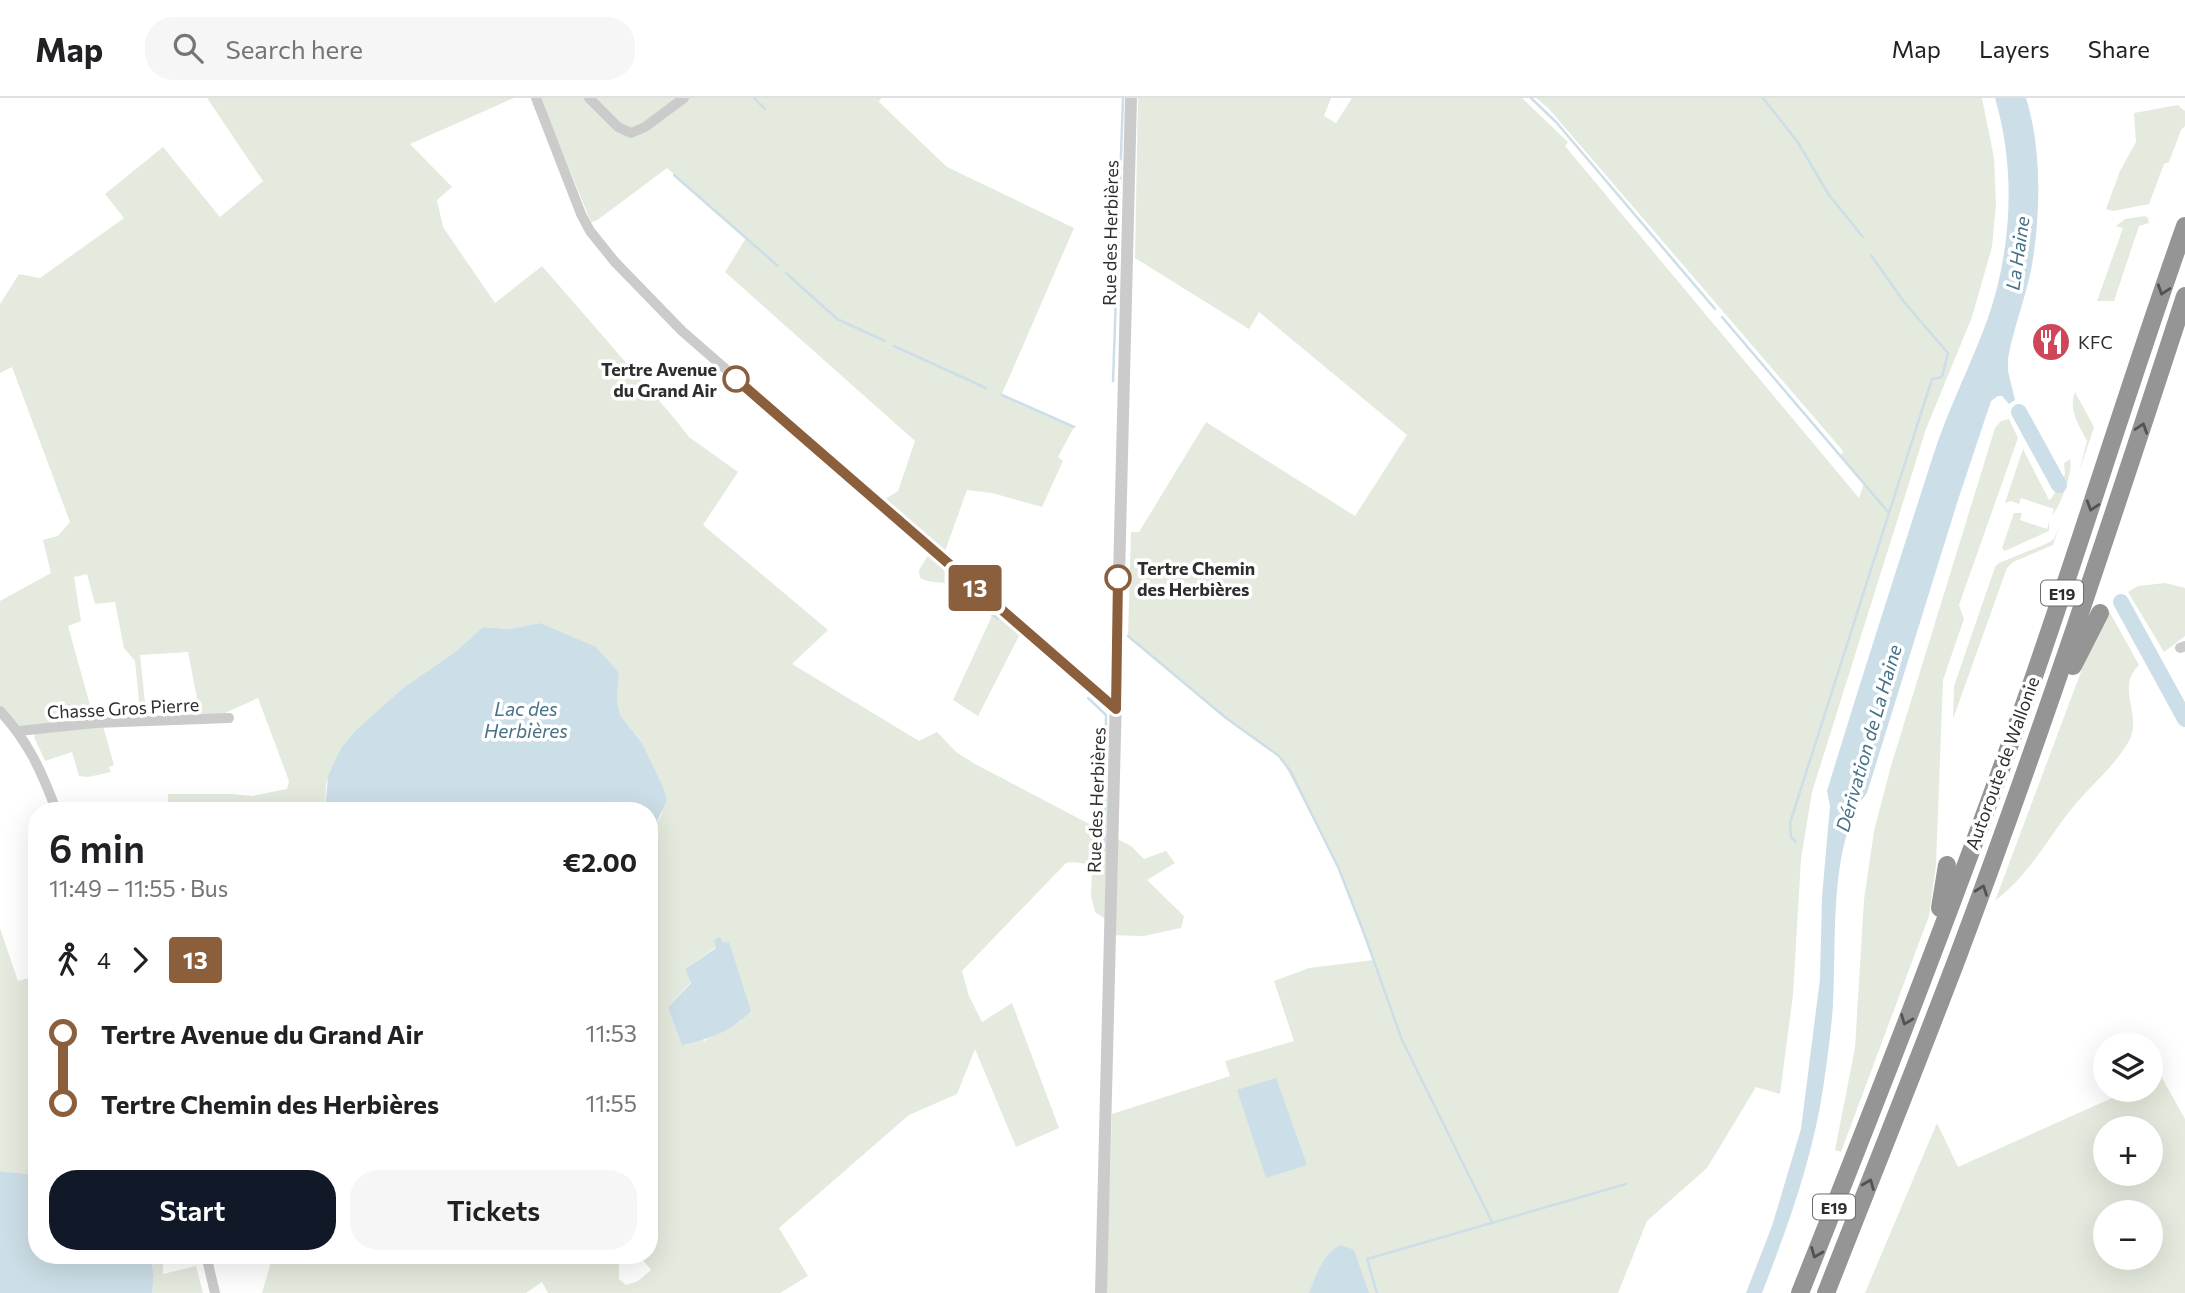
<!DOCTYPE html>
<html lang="en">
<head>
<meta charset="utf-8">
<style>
  :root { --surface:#fff; --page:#f6f6f6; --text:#202124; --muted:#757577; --line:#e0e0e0; --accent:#111827 }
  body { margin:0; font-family:Commissioner,sans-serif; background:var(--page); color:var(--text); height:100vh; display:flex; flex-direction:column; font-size:26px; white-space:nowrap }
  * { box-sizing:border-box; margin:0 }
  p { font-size:23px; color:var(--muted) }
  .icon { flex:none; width:38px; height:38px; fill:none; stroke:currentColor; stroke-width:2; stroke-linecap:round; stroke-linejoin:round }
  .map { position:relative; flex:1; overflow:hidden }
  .details { position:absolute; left:28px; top:704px; width:630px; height:462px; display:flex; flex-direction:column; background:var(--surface); border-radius:28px; box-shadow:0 7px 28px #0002 }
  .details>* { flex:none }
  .badge { padding:0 14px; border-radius:5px; font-size:24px; line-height:46px }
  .buttons { position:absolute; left:2093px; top:934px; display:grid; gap:14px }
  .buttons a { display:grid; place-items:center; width:70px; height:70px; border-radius:50%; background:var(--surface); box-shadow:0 7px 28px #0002; font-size:35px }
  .map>.badge { position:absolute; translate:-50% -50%; box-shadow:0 0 0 4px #fff }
  .legs { display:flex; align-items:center; gap:10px; height:77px; padding:0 21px; font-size:23px }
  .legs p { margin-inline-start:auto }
  .overview { display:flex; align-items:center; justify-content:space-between; height:119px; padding:0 21px }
  h1 { font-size:38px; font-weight:600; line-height:52px }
  .button { display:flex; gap:14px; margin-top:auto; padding:14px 21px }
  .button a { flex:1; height:80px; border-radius:28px; background:var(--accent); color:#fff; font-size:28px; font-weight:600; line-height:80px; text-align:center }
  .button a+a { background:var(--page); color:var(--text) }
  ul { padding:0 21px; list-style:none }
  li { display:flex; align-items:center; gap:24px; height:70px; font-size:26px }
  li i { display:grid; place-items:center; width:10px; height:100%; margin:0 9px; background:currentColor }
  li i::after { content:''; width:18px; height:18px; margin:-9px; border:5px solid; border-radius:50%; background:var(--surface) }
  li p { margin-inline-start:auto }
  li:first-child i { background:linear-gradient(#0000 50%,currentColor 0) }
  li:last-child i { background:linear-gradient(currentColor 50%,#0000 0) }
  header { display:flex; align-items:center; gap:42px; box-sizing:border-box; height:98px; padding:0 35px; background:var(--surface); border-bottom:2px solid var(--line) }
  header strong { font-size:33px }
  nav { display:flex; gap:38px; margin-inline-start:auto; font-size:24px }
  .search { width:490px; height:63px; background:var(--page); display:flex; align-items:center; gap:18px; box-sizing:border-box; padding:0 24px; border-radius:28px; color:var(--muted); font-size:26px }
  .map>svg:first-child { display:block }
  .green { fill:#e5eade; fill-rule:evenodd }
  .water { fill:#ccdee7 }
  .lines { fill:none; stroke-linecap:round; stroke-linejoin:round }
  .stream { stroke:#ccdee7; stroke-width:2.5 }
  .river { stroke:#ccdee7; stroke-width:16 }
  .minor { stroke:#cbcbcb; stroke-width:10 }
  .tertiary { stroke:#cbcbcb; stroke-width:12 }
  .motorway { stroke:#959595; stroke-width:18 }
  .oneway { stroke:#525252 }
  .line-1-casing { stroke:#fff; stroke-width:16 }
  .line-1 { stroke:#8b5e3c; stroke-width:10 }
  .stop-1-dot { fill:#fff; stroke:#8b5e3c; stroke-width:3.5 }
  .labels { text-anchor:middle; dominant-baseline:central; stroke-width:7; stroke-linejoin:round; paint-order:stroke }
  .shield { fill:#fff; stroke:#6d6d6d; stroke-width:2 }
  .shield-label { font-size:16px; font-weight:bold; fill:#2e2e2e }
  .street-label { font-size:18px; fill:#2e2e2e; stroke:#fff }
  .poi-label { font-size:18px; fill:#2e2e2e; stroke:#fff; text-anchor:start }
  .stop-label { font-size:18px; font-weight:bold; fill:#2e2e2e; stroke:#fff; text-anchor:end }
  .water-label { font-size:19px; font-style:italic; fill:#467186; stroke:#fff }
</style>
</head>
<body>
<header>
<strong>Map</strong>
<div class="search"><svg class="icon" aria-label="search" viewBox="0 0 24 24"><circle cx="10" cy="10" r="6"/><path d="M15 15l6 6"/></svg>Search here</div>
<nav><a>Map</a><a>Layers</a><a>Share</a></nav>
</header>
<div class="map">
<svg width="2185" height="1195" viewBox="0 0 2185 1195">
  <rect width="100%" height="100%" fill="#fff"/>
  <g class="green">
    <path d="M207 0H514L410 46 452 89 437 102 443 129 495 205 542 168 675 321 689 339 738 374 703 427 828 532 792 566 919 643 937 634 956 654 975 666 1131 748 1144 761 1166 753 1175 765 1147 782 1184 818 1181 830 1144 838 1110 837V824L1095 814 1091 798 1092 767 1074 764 1066 765 962 873 969 898 982 924 1012 905 1059 1030 1016 1049 975 951 957 996 909 1017 779 1130 808 1178 780 1195H548L542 1184 526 1195H262L273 1157H598L601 1161 619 1166V1181L626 1187 638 1183 651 1172 642 1161V1157H649V741L662 715 642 645 620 617 617 601 619 575 540 525 509 531 483 529 455 554 403 590 355 633 341 650 326 686 325 712H168V696H231L252 698 287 691 289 683 258 600 214 620 201 621 188 554 140 557 147 623H141L135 563 124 550 115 504 95 506 87 476 74 479 81 523 68 528 95 625 19 633 0 613V503L51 475 43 442 58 438 70 424 12 269 0 275V206L19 176 40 180 124 120 105 96 163 49 220 119 263 83ZM729 844 741 923 704 943 668 909 691 884 685 871 716 849Z"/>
    <path d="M540 0H584L613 28 645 33 689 0H881L879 4 947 69 1074 130 1002 296 1074 329 1058 359 1063 363 1042 409 992 395 967 392 944 456 884 402 898 393 915 343 725 174 746 140 667 70 596 123 591 124Z"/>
    <path d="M593 0H680L644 27 627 31Z"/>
    <path d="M1138 0H1331L1324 18 1336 25 1352 0H1522L1568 44 1565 48 1859 400 1864 385 1841 358 1843 353 1549 11 1536 0H1982L1994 60 1996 105 1992 149 1972 219 1926 331 1812 694 1801 761 1793 897 1780 996 1756 989 1707 1070 1647 1123 1618 1195H1106L1112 1016 1230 978 1225 963 1294 943 1274 883 1309 870 1374 862 1339 771 1284 665 1279 658 1226 620 1128 538 1131 434H1139L1206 324 1355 418 1407 337 1259 214 1249 231 1135 160Z"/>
    <path d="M2178 7 2185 13V28L2181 32 2169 64 2164 66 2149 106 2113 113 2106 111 2120 73 2136 44 2134 15Z"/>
    <path d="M2145 118 2148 120 2149 125 2139 128 2114 203H2097L2123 130 2116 128 2125 121Z"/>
    <path d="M2075 294 2094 329 2079 374 2087 343C2079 327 2068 312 2075 294Z"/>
    <path d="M2009 321 2018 340 1959 507 1964 521 1943 582 1936 767 1929 818 1841 1054 1835 1052 1855 950 1864 802 1874 733 1891 668 1995 330 2001 323Z"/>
    <path d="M2023 351 2049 402 2051 401 2065 376 2064 365 2070 361C2074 372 2060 410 2052 417L2054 411 2021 400 2019 406 2011 403 2005 405Z"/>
    <path d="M2014 415H2022L2020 422 2047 431 2049 424V433L2005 453 2002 450Z"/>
    <path d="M2060 426 2053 447 2013 464 2007 470 1953 621 1954 588 1995 469 1999 465 2048 445 2054 441Z"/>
    <path d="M929 456 1020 536 978 618 953 602 991 520V516C980 505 969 492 954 487 943 483 930 486 920 480L919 472Z"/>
    <path d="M2165 485 2185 490V538L2164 554 2128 494 2138 488Z"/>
    <path d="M2109 513 2139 567C2115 590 2143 617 2129 643 2115 668 2091 687 2073 709 2055 731 2041 756 2022 777 2014 787 2004 795 1995 803L2091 547 2101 525Z"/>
    <path d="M103 628 114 667 109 669 111 674 88 679 79 678 72 654 45 663 34 639 36 636Z"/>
    <path d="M0 830 18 883 37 878V1077L0 1073Z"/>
    <path d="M2161 978 2185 1021V1195H1865L1937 1025 1958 1069 2130 992H2151V983ZM2105 1031H2151V1076H2105ZM2105 1115H2151V1160H2105Z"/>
    <path d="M150 1157H163V1176L196 1168 203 1195H152L154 1178Z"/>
  </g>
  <g class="water">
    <path d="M1995 0H2026C2042 50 2041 120 2031 172 2025 202 2013 231 2008 261V273L2015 302 2009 306 2002 298H1998L1991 303 1958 402 1867 695C1828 743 1837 846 1833 907 1831 935 1827 963 1823 991 1812 1062 1788 1128 1762 1195H1746L1772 1128 1801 1031 1820 881 1822 799 1830 708 1827 693C1861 581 1897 470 1933 358 1948 311 1971 267 1988 220 2012 151 2016 71 1995 0Z"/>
    <path d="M540 525 596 549 619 575 617 601 620 617 642 645 663 689 667 702 649 741V712H325L328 678 341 650 355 633 403 590 455 554 483 529 509 531Z"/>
    <path d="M720 839 723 845 729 844 751 913C732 933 708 942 682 947L668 909 691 885 685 871 716 850 714 842Z"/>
    <path d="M1276 980 1307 1067 1266 1080 1237 992Z"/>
    <path d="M0 1073 37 1077V1157H150L154 1178 152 1195H0Z"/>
    <path d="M1341 1147 1354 1152 1369 1195H1309C1315 1179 1324 1154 1341 1147Z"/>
  </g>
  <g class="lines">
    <g class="stream">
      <path d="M754 0 765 11"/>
      <path d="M1531 0 1556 24 1715 211"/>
      <path d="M1763 0 1797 43 1829 97 1863 139"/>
      <path d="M674 77 778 168"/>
      <path d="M1871 157 1904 204 1948 255 1942 279 1932 281 1889 415"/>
      <path d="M786 175 837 221 885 243"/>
      <path d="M1722 219 1889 415 1790 725 1791 739 1796 744"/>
      <path d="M894 248 986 290"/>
      <path d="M1113 283 1123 0"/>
      <path d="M1002 297 1074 329"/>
      <path d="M957 486 998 521"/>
      <path d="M1128 538 1226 620 1279 658 1291 674 1339 771 1365 838 1402 942 1492 1124"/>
      <path d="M1088 600 1106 617 1105 752"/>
      <path d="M1377 1195 1367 1161 1626 1086"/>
    </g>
    <g class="river">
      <path d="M2019 314 2059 387"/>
      <path d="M2121 504 2185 621"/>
    </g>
    <g class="minor">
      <path d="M536 0 581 116 590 133 615 164 682 233 1116 611"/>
      <path d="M589 0 618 29 631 35 645 29 684 0"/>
      <path d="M2180 550 2185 548"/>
      <path d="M0 613C28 643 42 674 56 712"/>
      <path d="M19 633 95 625 229 620"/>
      <path d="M206 1157 215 1195"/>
    </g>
    <path class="tertiary" d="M1101 1195 1131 0"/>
    <g class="motorway">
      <path d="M2073 568 2100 515"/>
      <path d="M1940 810 1947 767"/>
      <path d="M1800 1195C1880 994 1959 792 2031 587 2084 435 2131 280 2185 128"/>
      <path d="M1826 1195C1870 1083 1915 971 1958 858 2040 640 2113 419 2185 198"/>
    </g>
  </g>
  <defs><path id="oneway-chevron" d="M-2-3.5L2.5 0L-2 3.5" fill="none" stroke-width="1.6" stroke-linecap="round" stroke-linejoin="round" transform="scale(1.75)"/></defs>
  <g class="oneway">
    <use href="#oneway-chevron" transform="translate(2163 192) rotate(108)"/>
    <use href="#oneway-chevron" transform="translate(2142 330) rotate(-72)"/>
    <use href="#oneway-chevron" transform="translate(2092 408) rotate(108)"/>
    <use href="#oneway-chevron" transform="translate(1982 792) rotate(-70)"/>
    <use href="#oneway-chevron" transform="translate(1906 922) rotate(111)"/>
    <use href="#oneway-chevron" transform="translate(1869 1086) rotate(-68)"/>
    <use href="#oneway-chevron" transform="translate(1816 1155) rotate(112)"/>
  </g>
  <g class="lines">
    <defs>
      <path id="line-1" d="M736 281 1116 611 1118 480"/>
    </defs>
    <use href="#line-1" class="line-1-casing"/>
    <use href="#line-1" class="line-1"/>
  </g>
  <defs>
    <symbol id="restaurant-disc" viewBox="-11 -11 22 22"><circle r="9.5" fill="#cf4658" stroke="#fff"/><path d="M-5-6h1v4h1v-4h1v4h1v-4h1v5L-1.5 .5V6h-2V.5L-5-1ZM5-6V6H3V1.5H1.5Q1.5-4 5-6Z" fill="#fff"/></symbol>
  </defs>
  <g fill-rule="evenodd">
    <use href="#restaurant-disc" x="2029" y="222" width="44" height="44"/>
  </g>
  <g class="stop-1-dot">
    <circle cx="736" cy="281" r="12"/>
    <circle cx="1118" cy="480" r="12"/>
  </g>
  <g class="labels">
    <g class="shield">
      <rect x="2041" y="482.5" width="42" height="25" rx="5"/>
      <rect x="1813" y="1096.5" width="42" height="25" rx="5"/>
    </g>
    <g class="shield-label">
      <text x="2062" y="495">E19</text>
      <text x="1834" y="1109">E19</text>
    </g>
    <g class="street-label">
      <text transform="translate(1110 135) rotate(-89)">Rue des Herbières</text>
      <text transform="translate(123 610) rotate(-3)">Chasse Gros Pierre</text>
      <text transform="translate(2002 665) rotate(-70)">Autoroute de Wallonie</text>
      <text transform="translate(1096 702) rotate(-88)">Rue des Herbières</text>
    </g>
    <g class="poi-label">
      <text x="2078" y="244">KFC</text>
    </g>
    <g class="stop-label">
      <text x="717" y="271">Tertre Avenue<tspan x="717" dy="21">du Grand Air</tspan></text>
      <text x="1137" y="470" text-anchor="start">Tertre Chemin<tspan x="1137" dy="21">des Herbières</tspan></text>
    </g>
    <g class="water-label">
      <text transform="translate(2017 155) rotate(-82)">La Haine</text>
      <text x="526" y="610">Lac des<tspan x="526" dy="22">Herbières</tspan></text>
      <text transform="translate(1868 640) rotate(-74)">Dérivation de La Haine</text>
    </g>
  </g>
</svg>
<div class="buttons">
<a><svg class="icon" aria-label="layers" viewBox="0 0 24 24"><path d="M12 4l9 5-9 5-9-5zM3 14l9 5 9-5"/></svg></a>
<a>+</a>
<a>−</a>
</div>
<b class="badge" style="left:975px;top:490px;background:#8b5e3c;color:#fff">13</b>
<section class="details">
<div class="overview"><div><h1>6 min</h1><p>11:49 – 11:55 · Bus</p></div><b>€2.00</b></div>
<div class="legs"><svg class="icon" aria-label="walk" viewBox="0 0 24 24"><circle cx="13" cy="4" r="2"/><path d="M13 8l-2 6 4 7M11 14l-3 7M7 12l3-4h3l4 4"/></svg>4<svg class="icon" aria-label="forward" viewBox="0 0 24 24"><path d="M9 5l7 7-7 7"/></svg><b class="badge" style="background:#8b5e3c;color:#fff">13</b></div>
<ul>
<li><i style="color:#8b5e3c"></i><b>Tertre Avenue du Grand Air</b><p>11:53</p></li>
<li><i style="color:#8b5e3c"></i><b>Tertre Chemin des Herbières</b><p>11:55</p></li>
</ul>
<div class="button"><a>Start</a><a>Tickets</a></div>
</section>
</div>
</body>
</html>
